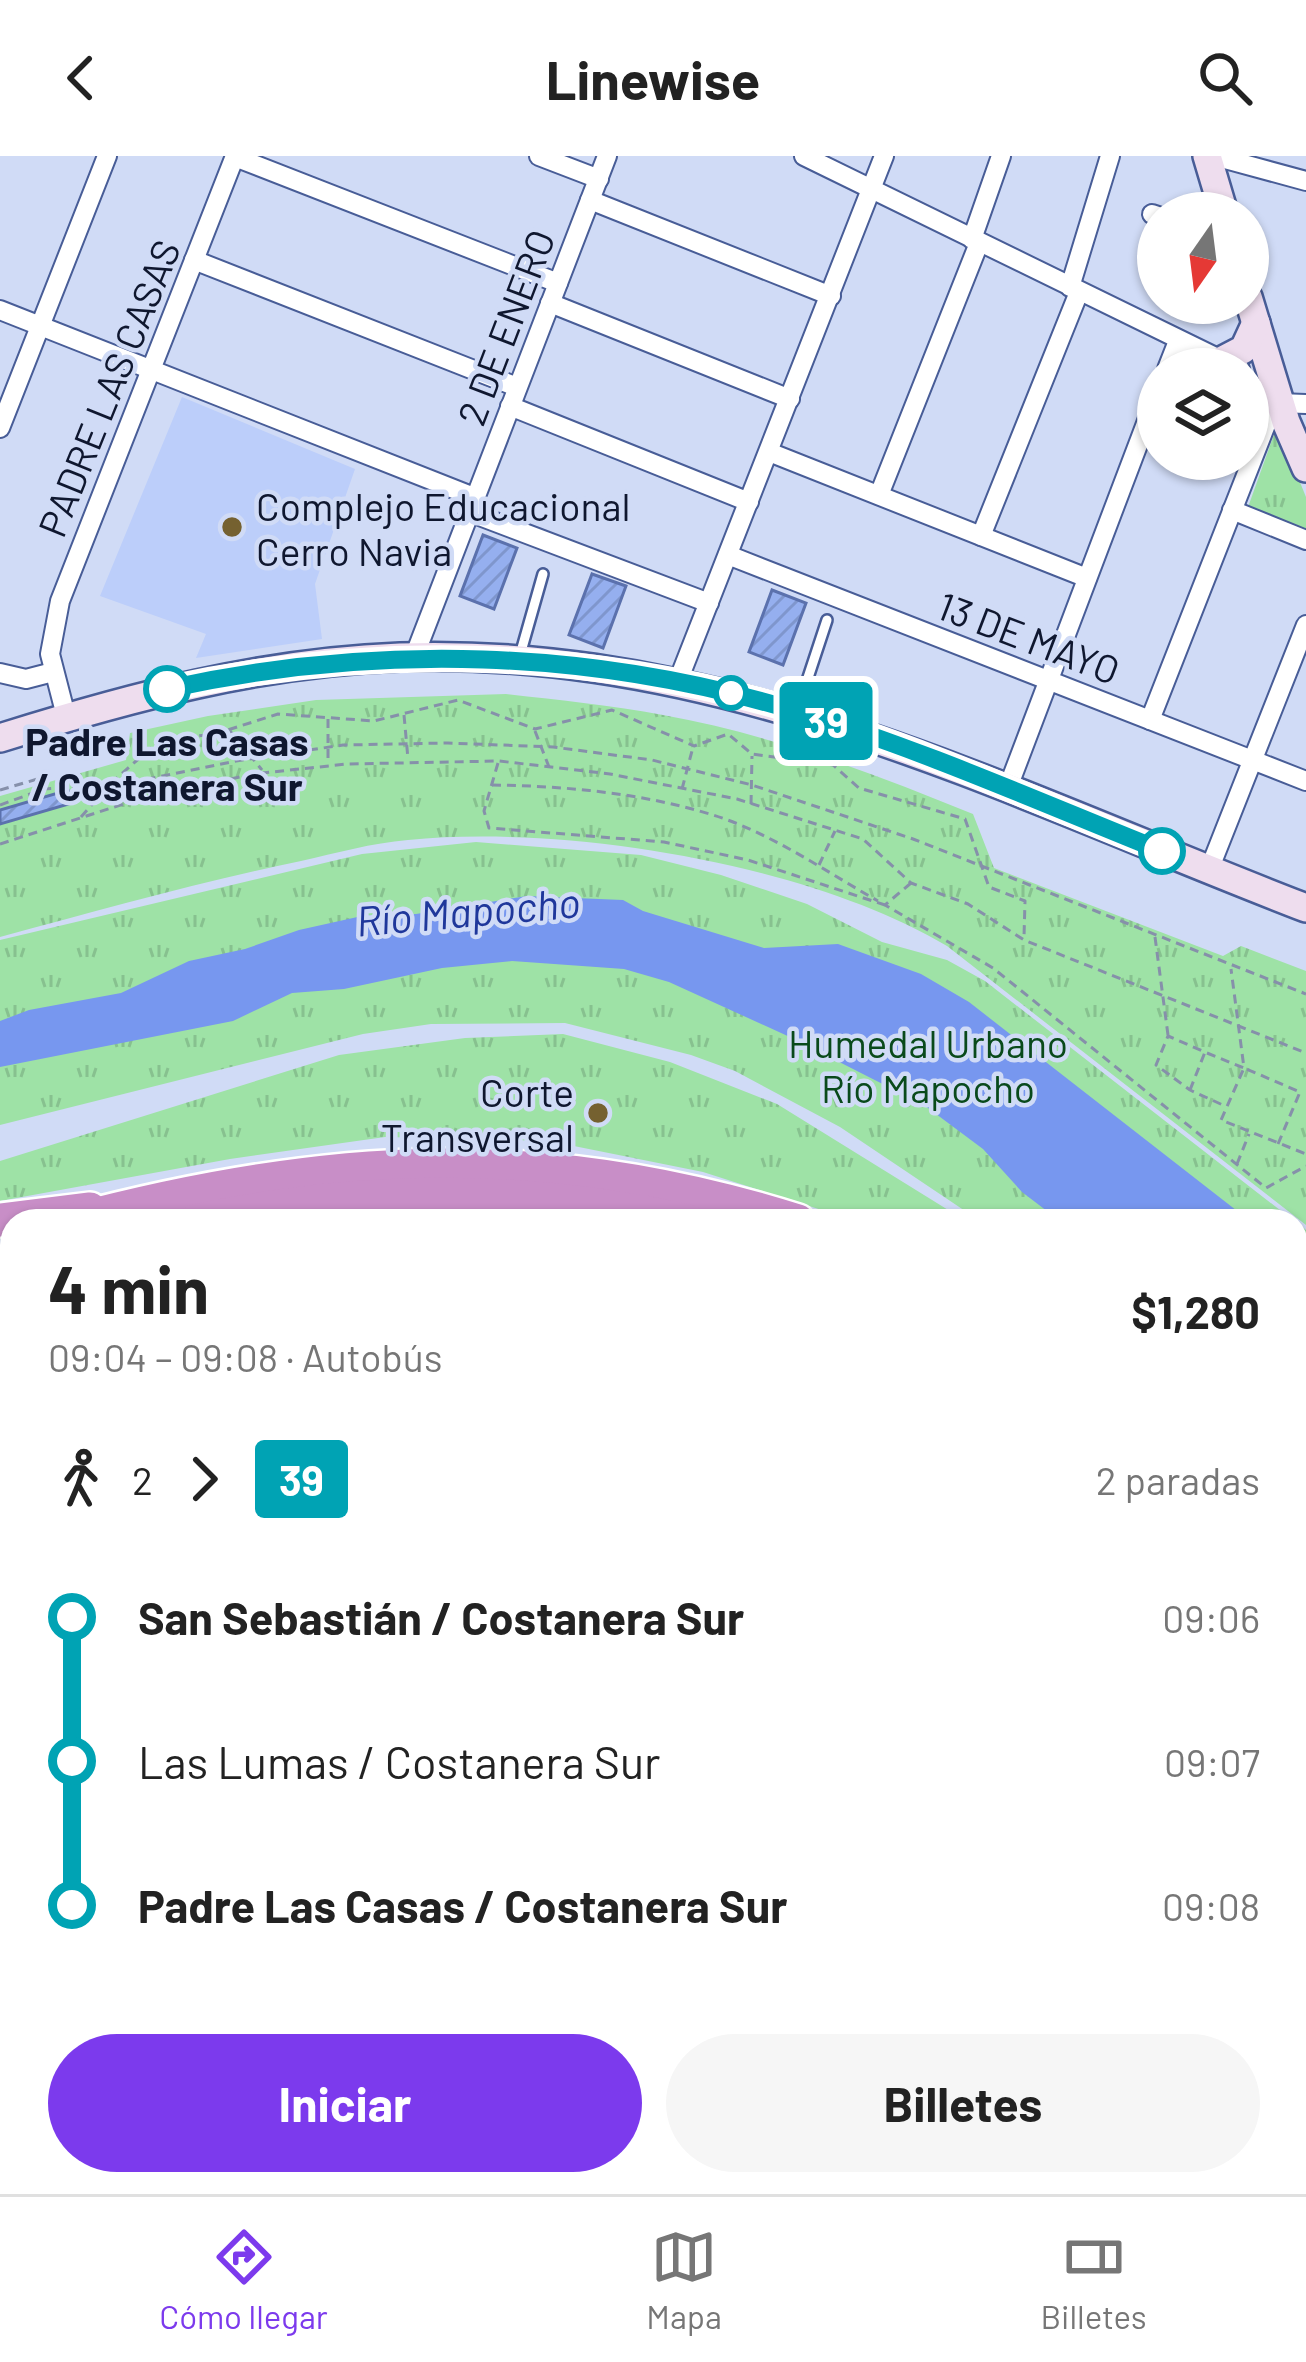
<!DOCTYPE html>
<html lang="es">
<head>
<meta charset="utf-8">
<style>
  :root { --surface:#fff; --page:#f6f6f6; --text:#222; --muted:#767676; --line:#e0e0e0; --accent:#7c3aed }
  body { margin:0; font-family:Barlow,sans-serif; background:var(--page); color:var(--text); height:100vh; display:flex; flex-direction:column; font-size:45px; white-space:nowrap }
  * { box-sizing:border-box; margin:0 }
  p { font-size:39px; color:var(--muted) }
  .icon { flex:none; width:66px; height:66px; fill:none; stroke:currentColor; stroke-width:2; stroke-linecap:round; stroke-linejoin:round }
  .map { position:relative; flex:1; overflow:hidden }
  .panel { position:absolute; left:0px; top:1053px; width:1308px; height:987px; display:flex; flex-direction:column; background:var(--surface); border-radius:36px 36px 0 0; box-shadow:0 3px 9px #0004 }
  .panel>* { flex:none }
  .badge { padding:0 24px; border-radius:9px; font-size:42px; line-height:78px }
  .needle { width:78px; rotate:194deg }
  .tools { position:absolute; left:1137px; top:36px; display:grid; gap:24px }
  .tools a { display:grid; place-items:center; width:132px; height:132px; border-radius:50%; background:var(--surface); box-shadow:0 3px 9px #0004; font-size:60px }
  .map>.badge { position:absolute; translate:-50% -50%; box-shadow:0 0 0 6px #fff }
  .legs { display:flex; align-items:center; gap:18px; height:132px; padding:0 48px; font-size:39px }
  .legs p { margin-inline-start:auto }
  .overview { display:flex; align-items:center; justify-content:space-between; height:204px; padding:0 48px }
  h1 { font-size:66px; font-weight:700; line-height:90px }
  .action { display:flex; gap:24px; margin-top:auto; padding:24px 48px }
  .action a { flex:1; height:138px; border-radius:72px; background:var(--accent); color:#fff; font-size:48px; font-weight:700; line-height:138px; text-align:center }
  .action a+a { background:var(--page); color:var(--text) }
  ul { padding:0 48px; list-style:none }
  li { display:flex; align-items:center; gap:42px; height:144px; font-size:45px }
  li i { display:grid; place-items:center; width:18px; height:100%; margin:0 15px; background:currentColor }
  li i::after { content:''; width:30px; height:30px; margin:-15px; border:9px solid; border-radius:50%; background:var(--surface) }
  li p { margin-inline-start:auto }
  li:first-child i { background:linear-gradient(#0000 50%,currentColor 0) }
  li:last-child i { background:linear-gradient(currentColor 50%,#0000 0) }
  header { display:flex; justify-content:space-between; align-items:center; height:156px; padding:0 48px; background:var(--surface); font-size:54px; font-weight:700 }
  .tab-bar { display:flex; justify-content:space-around; align-items:center; height:168px; border-top:3px solid var(--line); background:var(--surface); font-size:33px; color:var(--muted) }
  .tab-bar a { display:grid; justify-items:center; gap:6px }
  .tab-bar .on { color:var(--accent) }
  .map>svg:first-child { display:block }
  .built { fill:#bccefa }
  .grass { fill:url(#grass-tufts) }
  .pitch { fill:#9ee2a6 }
  .water { fill:#7797ef }
  .building { fill:url(#building-hatch); stroke:#5b71ad; stroke-width:3 }
  .lines { fill:none; stroke-linecap:round; stroke-linejoin:round }
  .lane-casing { stroke:#485d97; stroke-width:14 }
  .street-casing { stroke:#485d97; stroke-width:22 }
  .secondary-casing { stroke:#485d97; stroke-width:32 }
  .highway-casing { stroke:#fff; stroke-width:38 }
  .path { stroke:#8690aa; stroke-width:3; stroke-dasharray:9 6; stroke-linecap:butt }
  .lane { stroke:#fff; stroke-width:9 }
  .street { stroke:#fff; stroke-width:18 }
  .secondary { stroke:#ede; stroke-width:27 }
  .highway { stroke:#c88ec7; stroke-width:33 }
  .line-1-casing { stroke:#fff; stroke-width:27 }
  .line-1 { stroke:#00a3b4; stroke-width:18 }
  .poi-dot { fill:#756130; stroke:#d0dbf6; stroke-width:4.5 }
  .stop-1-dot { fill:#fff; stroke:#00a3b4; stroke-width:6 }
  .labels { text-anchor:middle; dominant-baseline:central; stroke-width:9; stroke-linejoin:round; paint-order:stroke }
  .street-label { font-size:39px; fill:#0f172f; stroke:#d0dbf6 }
  .poi-label { font-size:39px; fill:#0f172f; stroke:#d0dbf6; text-anchor:start }
  .stop-label { font-size:39px; font-weight:bold; fill:#0f172f; stroke:#d0dbf6 }
  .park-label { font-size:39px; fill:#094a1b; stroke:#d0dbf6 }
  .water-label { font-size:42px; font-style:italic; fill:#1f379b; stroke:#d0dbf6 }
</style>
</head>
<body>
<header><svg class="icon" aria-label="back" viewBox="0 0 24 24"><path d="M15 5l-7 7 7 7"/></svg>Linewise<svg class="icon" aria-label="search" viewBox="0 0 24 24"><circle cx="10" cy="10" r="6"/><path d="M15 15l6 6"/></svg></header>
<div class="map">
<svg width="1306" height="2038" viewBox="0 0 1306 2038">
  <defs>
    <pattern id="grass-tufts" width="24" height="20" patternUnits="userSpaceOnUse" patternTransform="scale(3)"><rect width="24" height="20" fill="#9ee2a6"/><path d="M3 7l-1-3M5 7V3M7 7l1-3M15 17l-1-3M17 17v-4M19 17l1-3" fill="none" stroke="#87c18f"/></pattern>
    <pattern id="building-hatch" width="6" height="6" patternUnits="userSpaceOnUse" patternTransform="scale(3)"><rect width="6" height="6" fill="#95afef"/><path d="M-1 1l2-2M0 6l6-6M5 7l2-2" fill="none" stroke="#7f96cd"/></pattern>
  </defs>
  <rect width="100%" height="100%" fill="#d0dbf6"/>
  <g class="built">
    <path d="M182 241 355 313 315 428 322 483 196 502 206 478 100 440Z"/>
    <path d="M1296 1509 1306 1513V1672L1296 1670Z"/>
  </g>
  <g class="grass">
    <path d="M1277 270 1306 341V375L1247 354Z"/>
    <path d="M506 538C558 544 611 549 663 559 770 578 872 617 973 658L994 712 1223 800 1241 790 1306 815V1069L947 790C810 708 567 668 408 684 372 687 336 697 301 705 200 726 100 754 0 781V640L126 604 130 577 208 560 316 544Z"/>
    <path d="M476 686 641 699 721 719 807 748 882 786 947 804 985 825 1294 1065H980L840 971 735 915 691 899 565 867 431 868 363 878 0 969V784L362 698Z"/>
    <path d="M563 878 670 906 777 948 966 1065H856L703 1016 549 985 385 981 230 1003 0 1045V1005L339 899 465 882Z"/>
    <path d="M1296 1066 1306 1074V1307L1296 1301Z"/>
    <path d="M1296 1386 1306 1391V1491L1296 1486Z"/>
    <path d="M0 1744 12 1745V1898L0 1905Z"/>
  </g>
  <path class="pitch" d="M3 1769 12 1771V1851L0 1850Z"/>
  <g class="water">
    <path d="M527 740 623 744 643 755 764 792 838 788 921 818 969 846 1250 1065H1060L1022 1036 983 993 924 949 792 882 669 826 624 813 512 805 442 812 344 833 292 837 233 865 0 911V865L29 854 121 837 189 805 245 793 299 774 362 760 416 758Z"/>
    <path d="M1296 1100 1306 1107V1217L1296 1211Z"/>
  </g>
  <g class="building">
    <path d="M483 379 517 392 494 453 460 440Z"/>
    <path d="M592 418 626 430 603 492 569 479Z"/>
    <path d="M772 434 806 447 783 509 749 496Z"/>
    <path d="M68 634 72 647 0 668V654Z"/>
  </g>
  <g class="lines">
    <defs>
      <g id="lane">
        <path d="M520 499 543 418"/>
        <path d="M797 555 827 464"/>
      </g>
      <g id="street">
        <path d="M539 0 599 23"/>
        <path d="M804 0 1240 213"/>
        <path d="M1214 0 1306 25"/>
        <path d="M235 1 558 127"/>
        <path d="M590 44 831 140"/>
        <path d="M1152 58 1158 60"/>
        <path d="M972 83 1001 0"/>
        <path d="M194 104 517 231"/>
        <path d="M1070 131 1110 0"/>
        <path d="M550 147 790 243"/>
        <path d="M0 154 474 341"/>
        <path d="M1167 213 1178 185"/>
        <path d="M510 250 749 346"/>
        <path d="M0 272 107 0"/>
        <path d="M769 296 1087 422"/>
        <path d="M879 339 979 87"/>
        <path d="M1232 354 1306 384"/>
        <path d="M469 356 709 447"/>
        <path d="M981 380 1079 136"/>
        <path d="M728 399 1306 625"/>
        <path d="M414 501 607 0"/>
        <path d="M0 517 26 523 53 516"/>
        <path d="M678 525 884 0"/>
        <path d="M66 560 50 498 60 445 235 0"/>
        <path d="M1150 564 1269 261 1279 247 1306 248"/>
        <path d="M1007 634 1158 236"/>
        <path d="M1209 714 1306 469"/>
        <path d="M0 1512 12 1514"/>
        <path d="M0 1911 12 1904"/>
        <path d="M0 1922 4 1954 12 1970"/>
        <path d="M1296 2016 1306 1928"/>
        <path d="M49 2028 56 2038"/>
        <path d="M559 2028 646 2038"/>
        <path d="M1052 2028 1112 2035"/>
        <path d="M140 2038 141 2028"/>
        <path d="M238 2038 239 2028"/>
        <path d="M331 2038 333 2028"/>
        <path d="M418 2038 419 2028"/>
        <path d="M513 2038 514 2028"/>
        <path d="M714 2038 715 2028"/>
        <path d="M816 2038 817 2028"/>
        <path d="M945 2038 946 2028"/>
        <path d="M1206 2038 1207 2028"/>
      </g>
      <g id="secondary">
        <path d="M1207 0 1224 57"/>
        <path d="M1248 141 1286 266 1306 312"/>
        <path d="M1221 205 1244 193 1256 167"/>
        <path d="M0 582C131 541 262 506 400 501 728 490 1009 638 1306 752"/>
        <path d="M0 1241 12 1238"/>
        <path d="M1296 1497 1306 1501"/>
        <path d="M0 1728 12 1730"/>
        <path d="M1296 1917 1306 1919"/>
      </g>
      <g id="highway">
        <path d="M0 1064 90 1053"/>
        <path d="M70 1065C325 997 543 984 798 1065"/>
        <path d="M194 1065C359 1030 525 1029 689 1065"/>
        <path d="M0 1116 12 1112"/>
        <path d="M0 1168 12 1164"/>
        <path d="M1296 1323 1306 1329"/>
        <path d="M1296 1357 1306 1363"/>
      </g>
    </defs>
    <use href="#lane" class="lane-casing"/>
    <use href="#street" class="street-casing"/>
    <use href="#secondary" class="secondary-casing"/>
    <use href="#highway" class="highway-casing"/>
    <g class="path">
      <path d="M404 559 408 603"/>
      <path d="M328 563V607"/>
      <path d="M230 575 262 614"/>
      <path d="M535 575 549 611"/>
      <path d="M498 607 484 655 489 672 664 686 748 704 885 749"/>
      <path d="M492 629C566 630 642 637 713 659 771 677 825 715 878 745"/>
      <path d="M682 633 693 591"/>
      <path d="M0 634 41 622"/>
      <path d="M751 648 752 600"/>
      <path d="M0 649 44 633 128 627 236 605 343 589 448 587 553 591 652 604 752 629 913 683 1306 838"/>
      <path d="M81 661 110 628 160 584 215 578 278 558 374 565 458 544 535 573 612 554 694 590 728 578 752 598 833 609 859 632 965 663 989 731 1025 745 1024 781"/>
      <path d="M0 688 136 644 253 618 347 608 499 605 610 618 737 643 863 683 911 727 968 748 1024 784 1306 897"/>
      <path d="M819 709 835 675"/>
      <path d="M911 727 885 749 993 812 1266 1032 1306 1010"/>
      <path d="M1155 781 1168 879"/>
      <path d="M1207 897 1244 912 1231 813"/>
      <path d="M1190 934 1205 896 1168 880 1156 909 1190 934 1225 950"/>
      <path d="M1278 988 1300 936 1244 912 1221 964 1306 998"/>
      <path d="M1237 1008 1249 978"/>
      <path d="M1296 1175 1306 1151"/>
    </g>
    <use href="#lane" class="lane"/>
    <use href="#street" class="street"/>
    <use href="#secondary" class="secondary"/>
    <use href="#highway" class="highway"/>
  </g>
  <g class="lines">
    <defs>
      <path id="line-1" d="M167 533C377 487 590 493 796 555 921 593 1042 647 1162 695"/>
    </defs>
    <use href="#line-1" class="line-1-casing"/>
    <use href="#line-1" class="line-1"/>
  </g>
  <g class="poi-dot">
    <circle cx="232" cy="371" r="12"/>
    <circle cx="598" cy="957" r="12"/>
  </g>
  <g class="stop-1-dot">
    <circle cx="167" cy="533" r="21"/>
    <circle cx="731" cy="537" r="15"/>
    <circle cx="1162" cy="695" r="21"/>
  </g>
  <g class="labels">
    <g class="street-label">
      <text transform="translate(505 171) rotate(-69)">2 DE ENERO</text>
      <text transform="translate(108 232) rotate(-68)">PADRE LAS CASAS</text>
      <text transform="translate(1029 481) rotate(21)">13 DE MAYO</text>
    </g>
    <g class="poi-label">
      <text x="256" y="349">Complejo Educacional<tspan x="256" dy="45">Cerro Navia</tspan></text>
      <text x="574" y="935" text-anchor="end">Corte<tspan x="574" dy="45">Transversal</tspan></text>
    </g>
    <g class="stop-label">
      <text x="167" y="584">Padre Las Casas<tspan x="167" dy="45">/ Costanera Sur</tspan></text>
    </g>
    <g class="park-label">
      <text x="928" y="886">Humedal Urbano<tspan x="928" dy="45">Río Mapocho</tspan></text>
    </g>
    <g class="water-label">
      <text transform="translate(468 754) rotate(-5)">Río Mapocho</text>
    </g>
  </g>
</svg>
<div class="tools">
<a><svg class="needle" viewBox="-14 -14 28 28"><path d="M0-13l5 13h-10z" fill="#e53935"/><path d="M0 13l5-13h-10z" fill="#767676"/></svg></a>
<a><svg class="icon" aria-label="layers" viewBox="0 0 24 24"><path d="M12 4l9 5-9 5-9-5zM3 14l9 5 9-5"/></svg></a>
</div>
<b class="badge" style="left:826px;top:565px;background:#00a3b4;color:#fff">39</b>
<section class="panel">
<div class="overview"><div><h1>4 min</h1><p>09:04 – 09:08 · Autobús</p></div><b>$1,280</b></div>
<div class="legs"><svg class="icon" aria-label="walk" viewBox="0 0 24 24"><circle cx="13" cy="4" r="2"/><path d="M13 8l-2 6 4 7M11 14l-3 7M7 12l3-4h3l4 4"/></svg>2<svg class="icon" aria-label="forward" viewBox="0 0 24 24"><path d="M9 5l7 7-7 7"/></svg><b class="badge" style="background:#00a3b4;color:#fff">39</b><p>2 paradas</p></div>
<ul>
<li><i style="color:#00a3b4"></i><b>San Sebastián / Costanera Sur</b><p>09:06</p></li>
<li><i style="color:#00a3b4"></i><span>Las Lumas / Costanera Sur</span><p>09:07</p></li>
<li><i style="color:#00a3b4"></i><b>Padre Las Casas / Costanera Sur</b><p>09:08</p></li>
</ul>
<div class="action"><a>Iniciar</a><a>Billetes</a></div>
</section>
</div>
<nav class="tab-bar">
<a class="on"><svg class="icon" aria-label="directions" viewBox="0 0 24 24"><path d="M12 3l9 9-9 9-9-9zM9 14v-3h6M13 9l2 2-2 2"/></svg>Cómo llegar</a>
<a><svg class="icon" aria-label="map" viewBox="0 0 24 24"><path d="M3 6l6-2 6 2 6-2v14l-6 2-6-2-6 2zM9 4v14M15 6v14"/></svg>Mapa</a>
<a><svg class="icon" aria-label="tickets" viewBox="0 0 24 24"><path d="M3 7h18v10H3zM15 7v10"/></svg>Billetes</a>
</nav>
</body>
</html>
